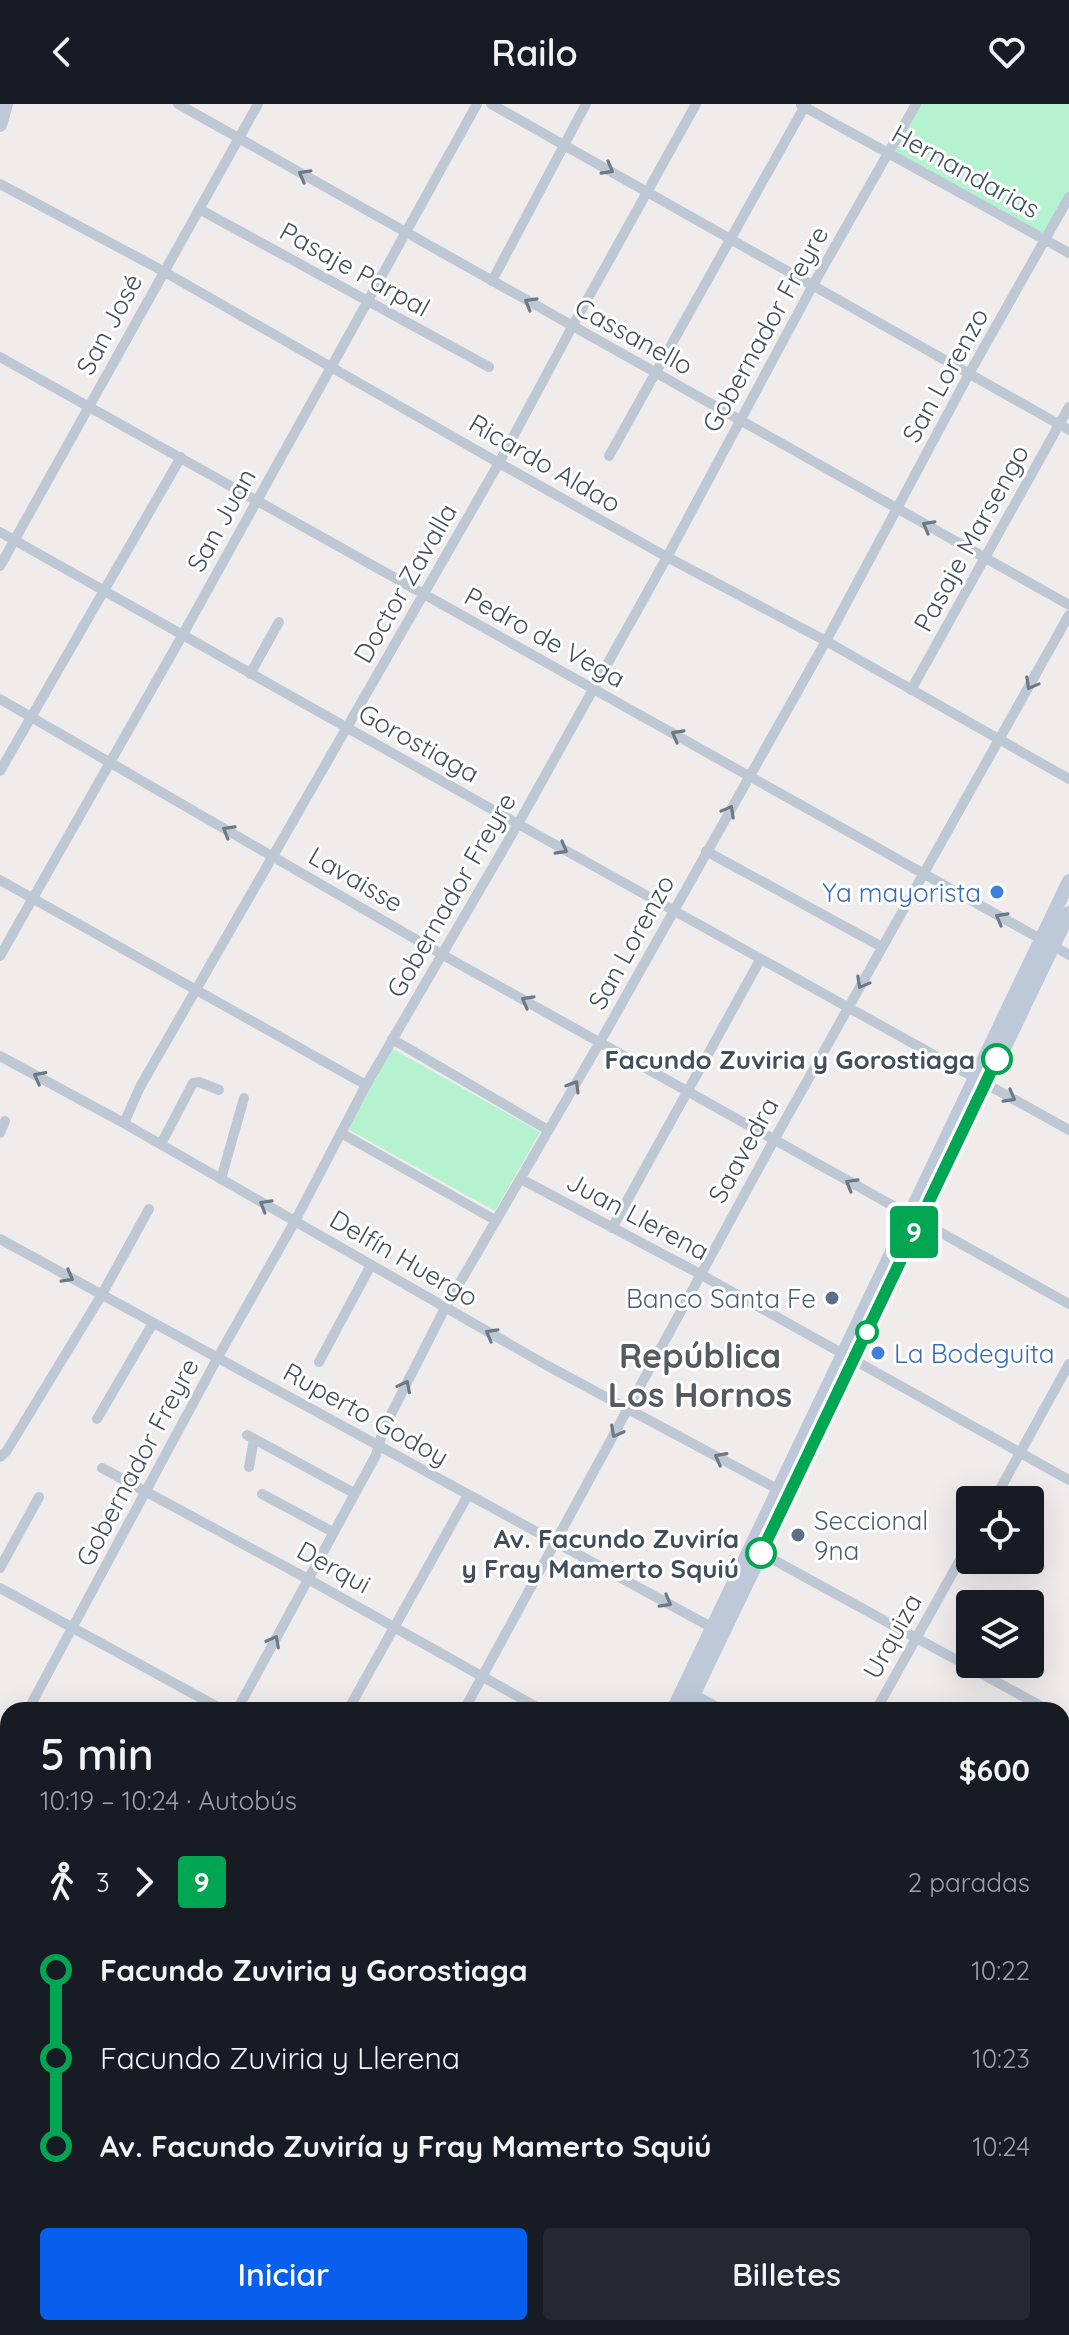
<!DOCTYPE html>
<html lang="es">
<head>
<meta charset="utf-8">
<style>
  :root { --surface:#171b24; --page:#242831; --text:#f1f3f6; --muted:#9ea1a6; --accent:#085fee }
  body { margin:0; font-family:Quicksand,sans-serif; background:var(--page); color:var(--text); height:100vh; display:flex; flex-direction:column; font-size:30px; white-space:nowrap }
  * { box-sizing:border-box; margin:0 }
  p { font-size:26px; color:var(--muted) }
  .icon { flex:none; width:44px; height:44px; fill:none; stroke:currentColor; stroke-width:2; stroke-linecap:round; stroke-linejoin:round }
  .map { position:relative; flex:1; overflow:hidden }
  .details { position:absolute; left:0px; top:1598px; width:1070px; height:634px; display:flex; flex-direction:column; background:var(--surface); border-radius:24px 24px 0 0; box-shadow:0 8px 32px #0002 }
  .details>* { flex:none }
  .badge { padding:0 16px; border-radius:6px; font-size:28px; line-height:52px }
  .tools { position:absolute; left:956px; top:1382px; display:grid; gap:16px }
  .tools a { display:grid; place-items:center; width:88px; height:88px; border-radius:8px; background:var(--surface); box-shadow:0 8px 32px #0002; font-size:40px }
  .map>.badge { position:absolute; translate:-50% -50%; box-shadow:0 0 0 4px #fff }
  .legs { display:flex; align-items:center; gap:12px; height:88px; padding:0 40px; font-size:26px }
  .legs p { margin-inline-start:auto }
  .overview { display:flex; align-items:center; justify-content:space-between; height:136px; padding:0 40px }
  h1 { font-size:44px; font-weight:600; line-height:60px }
  .primary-button { display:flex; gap:16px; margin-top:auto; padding:16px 40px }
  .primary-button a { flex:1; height:92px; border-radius:8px; background:var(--accent); color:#fff; font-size:32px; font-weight:600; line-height:92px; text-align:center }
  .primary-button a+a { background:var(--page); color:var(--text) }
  ul { padding:0 40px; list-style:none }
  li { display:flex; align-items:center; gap:28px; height:88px; font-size:30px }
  li i { display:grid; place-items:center; width:12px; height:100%; margin:0 10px; background:currentColor }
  li i::after { content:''; width:20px; height:20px; margin:-10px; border:6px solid; border-radius:50%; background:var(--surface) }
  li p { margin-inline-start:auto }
  li:first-child i { background:linear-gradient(#0000 50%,currentColor 0) }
  li:last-child i { background:linear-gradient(currentColor 50%,#0000 0) }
  header { display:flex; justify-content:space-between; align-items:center; height:104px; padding:0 40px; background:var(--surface); font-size:36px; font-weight:600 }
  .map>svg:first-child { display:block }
  .green { fill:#b5f3d0 }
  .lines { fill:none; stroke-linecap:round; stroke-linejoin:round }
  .street { stroke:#bec8d4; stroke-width:10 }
  .secondary { stroke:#bdc8d8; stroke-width:14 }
  .oneway { stroke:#6e7986 }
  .line-1-casing { stroke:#fff; stroke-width:18 }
  .line-1 { stroke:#00a651; stroke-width:12 }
  .shop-dot { fill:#3f7fe0; stroke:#fff; stroke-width:3 }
  .stop-1-dot { fill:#fff; stroke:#00a651; stroke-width:4 }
  .service-dot { fill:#5c6f8a; stroke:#fff; stroke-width:3 }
  .labels { text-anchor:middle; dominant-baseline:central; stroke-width:6; stroke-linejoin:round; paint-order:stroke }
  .street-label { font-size:26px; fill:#434f5c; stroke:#fff }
  .shop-label { font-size:26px; fill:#366cbe; stroke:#fff; text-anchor:end }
  .stop-label { font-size:26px; font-weight:bold; fill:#434f5c; stroke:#fff; text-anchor:end }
  .service-label { font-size:26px; fill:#4e5e75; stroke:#fff; text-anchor:end }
  .district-label { font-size:34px; font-weight:bold; fill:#585c62; stroke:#fff }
</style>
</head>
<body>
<header><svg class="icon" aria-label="back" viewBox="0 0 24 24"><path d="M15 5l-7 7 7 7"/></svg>Railo<svg class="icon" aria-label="heart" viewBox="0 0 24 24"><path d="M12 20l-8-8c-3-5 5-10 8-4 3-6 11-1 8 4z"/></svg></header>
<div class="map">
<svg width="1069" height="2231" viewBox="0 0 1069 2231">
  <rect width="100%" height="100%" fill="#f0ecec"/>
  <g class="green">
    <path d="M916 0H1069V93L1045 135 888 49Z"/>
    <path d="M391 944 540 1028 495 1107 346 1024Z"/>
  </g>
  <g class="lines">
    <g class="street">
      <path d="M178 0 1069 501"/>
      <path d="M491 0 1069 326"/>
      <path d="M801 1 1069 149"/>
      <path d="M0 80 163 167 499 359 667 453 826 537 1069 675"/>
      <path d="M199 105 489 263"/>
      <path d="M492 177 586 0"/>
      <path d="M0 253 1069 851"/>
      <path d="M609 352 806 0"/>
      <path d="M0 428 518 720 1069 1026"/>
      <path d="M0 462 258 0"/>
      <path d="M250 570 279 518"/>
      <path d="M911 586 1069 303"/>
      <path d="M0 595 443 851 1069 1200"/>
      <path d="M0 667 181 353"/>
      <path d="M706 747 882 843"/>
      <path d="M0 776 366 981"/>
      <path d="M0 852 182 532 477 0"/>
      <path d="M392 935 548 1026"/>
      <path d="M0 952 120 1017 546 1261 783 1388"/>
      <path d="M124 1019 140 983 499 359 572 223 696 0"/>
      <path d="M0 1029 5 1017"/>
      <path d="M341 1029 495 1116"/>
      <path d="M161 1040 193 979 199 978 219 986"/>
      <path d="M221 1075 244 994"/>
      <path d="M521 1075 700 1170 1069 1376"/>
      <path d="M612 1124 760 856"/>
      <path d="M0 1135 711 1523"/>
      <path d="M319 1258 371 1161"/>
      <path d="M97 1315 153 1219"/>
      <path d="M247 1331 354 1389"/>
      <path d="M0 1353 6 1348 101 1192 149 1105"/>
      <path d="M249 1363 254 1335"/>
      <path d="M102 1364 308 1475 542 1606"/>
      <path d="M262 1390 333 1428"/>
      <path d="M994 1396 1069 1260"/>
      <path d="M761 1449 1048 1606"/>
      <path d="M0 1464 39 1393"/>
      <path d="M0 1484 223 1606"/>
      <path d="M28 1606 218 1253 295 1117 366 981 518 720 667 453 813 181 916 0"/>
      <path d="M237 1606 376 1351 383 1326 445 1204 600 938 826 537 970 268 1069 93"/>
      <path d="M348 1606 468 1391"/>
      <path d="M464 1606 774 1036 1069 511"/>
      <path d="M876 1606 970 1438"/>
      <path d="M1062 1614 1069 1618"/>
      <path d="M1062 1647 1069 1634"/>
      <path d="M0 1656 8 1641"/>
      <path d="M0 1842 8 1828"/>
      <path d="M0 2029 8 2014"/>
      <path d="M1062 2072 1069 2076"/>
      <path d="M1062 2104 1069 2091"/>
      <path d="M0 2182 8 2187"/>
      <path d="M75 2224 87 2231"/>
      <path d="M391 2224 404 2231"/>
      <path d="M703 2224 715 2231"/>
      <path d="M1019 2224 1032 2231"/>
      <path d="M1 2231 8 2218"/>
      <path d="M115 2231 119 2224"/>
      <path d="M293 2231 297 2224"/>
      <path d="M623 2231 627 2224"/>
      <path d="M736 2231 740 2224"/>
      <path d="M858 2231 862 2224"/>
      <path d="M991 2231 995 2224"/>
    </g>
    <g class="secondary">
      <path d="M0 21 6 0"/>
      <path d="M687 1589 718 1606"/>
      <path d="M673 1606 1069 777"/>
      <path d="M686 1606 1069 809"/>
      <path d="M0 1656 8 1658"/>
      <path d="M1062 1794 1069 1798"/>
      <path d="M1062 1899 1069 1903"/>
      <path d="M491 2231 493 2224"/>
      <path d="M504 2231 506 2224"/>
    </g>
  </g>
  <defs><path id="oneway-chevron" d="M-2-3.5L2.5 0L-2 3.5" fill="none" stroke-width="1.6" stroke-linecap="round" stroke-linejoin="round" transform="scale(2)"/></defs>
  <g class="oneway">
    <use href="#oneway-chevron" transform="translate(608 65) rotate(29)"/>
    <use href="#oneway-chevron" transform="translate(304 71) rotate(-151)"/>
    <use href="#oneway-chevron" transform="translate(530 199) rotate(-150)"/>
    <use href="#oneway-chevron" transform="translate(928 422) rotate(-151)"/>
    <use href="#oneway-chevron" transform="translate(1031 580) rotate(119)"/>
    <use href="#oneway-chevron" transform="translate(677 631) rotate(-151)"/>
    <use href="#oneway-chevron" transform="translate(729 707) rotate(-61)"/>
    <use href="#oneway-chevron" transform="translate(228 727) rotate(-150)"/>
    <use href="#oneway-chevron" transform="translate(562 745) rotate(29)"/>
    <use href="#oneway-chevron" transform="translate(1001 814) rotate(-151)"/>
    <use href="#oneway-chevron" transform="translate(862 879) rotate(119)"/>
    <use href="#oneway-chevron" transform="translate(527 897) rotate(-151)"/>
    <use href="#oneway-chevron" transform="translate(39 973) rotate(-152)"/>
    <use href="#oneway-chevron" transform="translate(574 982) rotate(-59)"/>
    <use href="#oneway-chevron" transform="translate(1010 993) rotate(29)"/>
    <use href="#oneway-chevron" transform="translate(851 1080) rotate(-150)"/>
    <use href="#oneway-chevron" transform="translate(265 1101) rotate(-150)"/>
    <use href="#oneway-chevron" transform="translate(68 1173) rotate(29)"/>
    <use href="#oneway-chevron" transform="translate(491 1230) rotate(-151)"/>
    <use href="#oneway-chevron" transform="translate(405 1282) rotate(-63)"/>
    <use href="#oneway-chevron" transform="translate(616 1328) rotate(118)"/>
    <use href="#oneway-chevron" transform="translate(720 1354) rotate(-152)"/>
    <use href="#oneway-chevron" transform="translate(666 1498) rotate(29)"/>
    <use href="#oneway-chevron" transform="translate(274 1537) rotate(-62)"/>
  </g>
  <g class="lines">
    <defs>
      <path id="line-1" d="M761 1449 997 955"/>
    </defs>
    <use href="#line-1" class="line-1-casing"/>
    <use href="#line-1" class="line-1"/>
  </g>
  <g class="shop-dot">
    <circle cx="997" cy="788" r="8"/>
    <circle cx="878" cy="1249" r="8"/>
  </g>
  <g class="stop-1-dot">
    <circle cx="997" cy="955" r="14"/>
    <circle cx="867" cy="1228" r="10"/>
    <circle cx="761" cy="1449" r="14"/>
  </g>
  <g class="service-dot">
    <circle cx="832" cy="1194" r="8"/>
    <circle cx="798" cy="1431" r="8"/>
  </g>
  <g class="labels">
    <g class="street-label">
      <text transform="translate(966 67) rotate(29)">Hernandarias</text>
      <text transform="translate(355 165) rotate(29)">Pasaje Parpal</text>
      <text transform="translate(109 220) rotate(-62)">San José</text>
      <text transform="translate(765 225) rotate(-61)">Gobernador Freyre</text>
      <text transform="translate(634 232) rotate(29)">Cassanello</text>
      <text transform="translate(945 271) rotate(-61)">San Lorenzo</text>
      <text transform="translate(545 359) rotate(30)">Ricardo Aldao</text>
      <text transform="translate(221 416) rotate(-61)">San Juan</text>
      <text transform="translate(971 434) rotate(-61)">Pasaje Marsengo</text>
      <text transform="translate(405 479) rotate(-60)">Doctor Zavalla</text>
      <text transform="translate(545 533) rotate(29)">Pedro de Vega</text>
      <text transform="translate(419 639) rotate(29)">Gorostiaga</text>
      <text transform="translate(356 775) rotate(30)">Lavaisse</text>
      <text transform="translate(451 791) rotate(-60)">Gobernador Freyre</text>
      <text transform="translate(631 838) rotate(-61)">San Lorenzo</text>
      <text transform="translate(743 1046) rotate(-61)">Saavedra</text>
      <text transform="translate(638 1112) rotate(28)">Juan Llerena</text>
      <text transform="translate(404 1154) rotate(30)">Delfín Huergo</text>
      <text transform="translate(366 1310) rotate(29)">Ruperto Godoy</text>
      <text transform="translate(137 1358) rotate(-62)">Gobernador Freyre</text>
      <text transform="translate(334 1463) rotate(29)">Derqui</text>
      <text transform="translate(892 1532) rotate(-61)">Urquiza</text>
    </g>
    <g class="shop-label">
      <text x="981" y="788">Ya mayorista</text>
      <text x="894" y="1249" text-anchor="start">La Bodeguita</text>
    </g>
    <g class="stop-label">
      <text x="975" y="955">Facundo Zuviria y Gorostiaga</text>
      <text x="739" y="1434">Av. Facundo Zuviría<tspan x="739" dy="30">y Fray Mamerto Squiú</tspan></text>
    </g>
    <g class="service-label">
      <text x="816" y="1194">Banco Santa Fe</text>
      <text x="814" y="1416" text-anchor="start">Seccional<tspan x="814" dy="30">9na</tspan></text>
    </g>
    <g class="district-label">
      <text x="700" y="1251">República<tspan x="700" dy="39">Los Hornos</tspan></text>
    </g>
  </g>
</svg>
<div class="tools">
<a><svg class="icon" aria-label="locate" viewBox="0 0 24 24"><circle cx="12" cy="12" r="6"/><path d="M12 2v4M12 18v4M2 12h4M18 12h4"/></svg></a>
<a><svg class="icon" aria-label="layers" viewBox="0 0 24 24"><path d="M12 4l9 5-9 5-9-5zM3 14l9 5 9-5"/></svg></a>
</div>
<b class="badge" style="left:914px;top:1128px;background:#00a651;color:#fff">9</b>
<section class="details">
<div class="overview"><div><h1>5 min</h1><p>10:19 – 10:24 · Autobús</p></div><b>$600</b></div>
<div class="legs"><svg class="icon" aria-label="walk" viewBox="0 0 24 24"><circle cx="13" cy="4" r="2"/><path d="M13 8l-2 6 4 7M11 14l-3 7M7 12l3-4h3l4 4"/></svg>3<svg class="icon" aria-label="forward" viewBox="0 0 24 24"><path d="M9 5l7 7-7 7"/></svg><b class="badge" style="background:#00a651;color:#fff">9</b><p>2 paradas</p></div>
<ul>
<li><i style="color:#00a651"></i><b>Facundo Zuviria y Gorostiaga</b><p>10:22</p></li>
<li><i style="color:#00a651"></i><span>Facundo Zuviria y Llerena</span><p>10:23</p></li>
<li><i style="color:#00a651"></i><b>Av. Facundo Zuviría y Fray Mamerto Squiú</b><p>10:24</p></li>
</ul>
<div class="primary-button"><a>Iniciar</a><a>Billetes</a></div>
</section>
</div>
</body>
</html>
